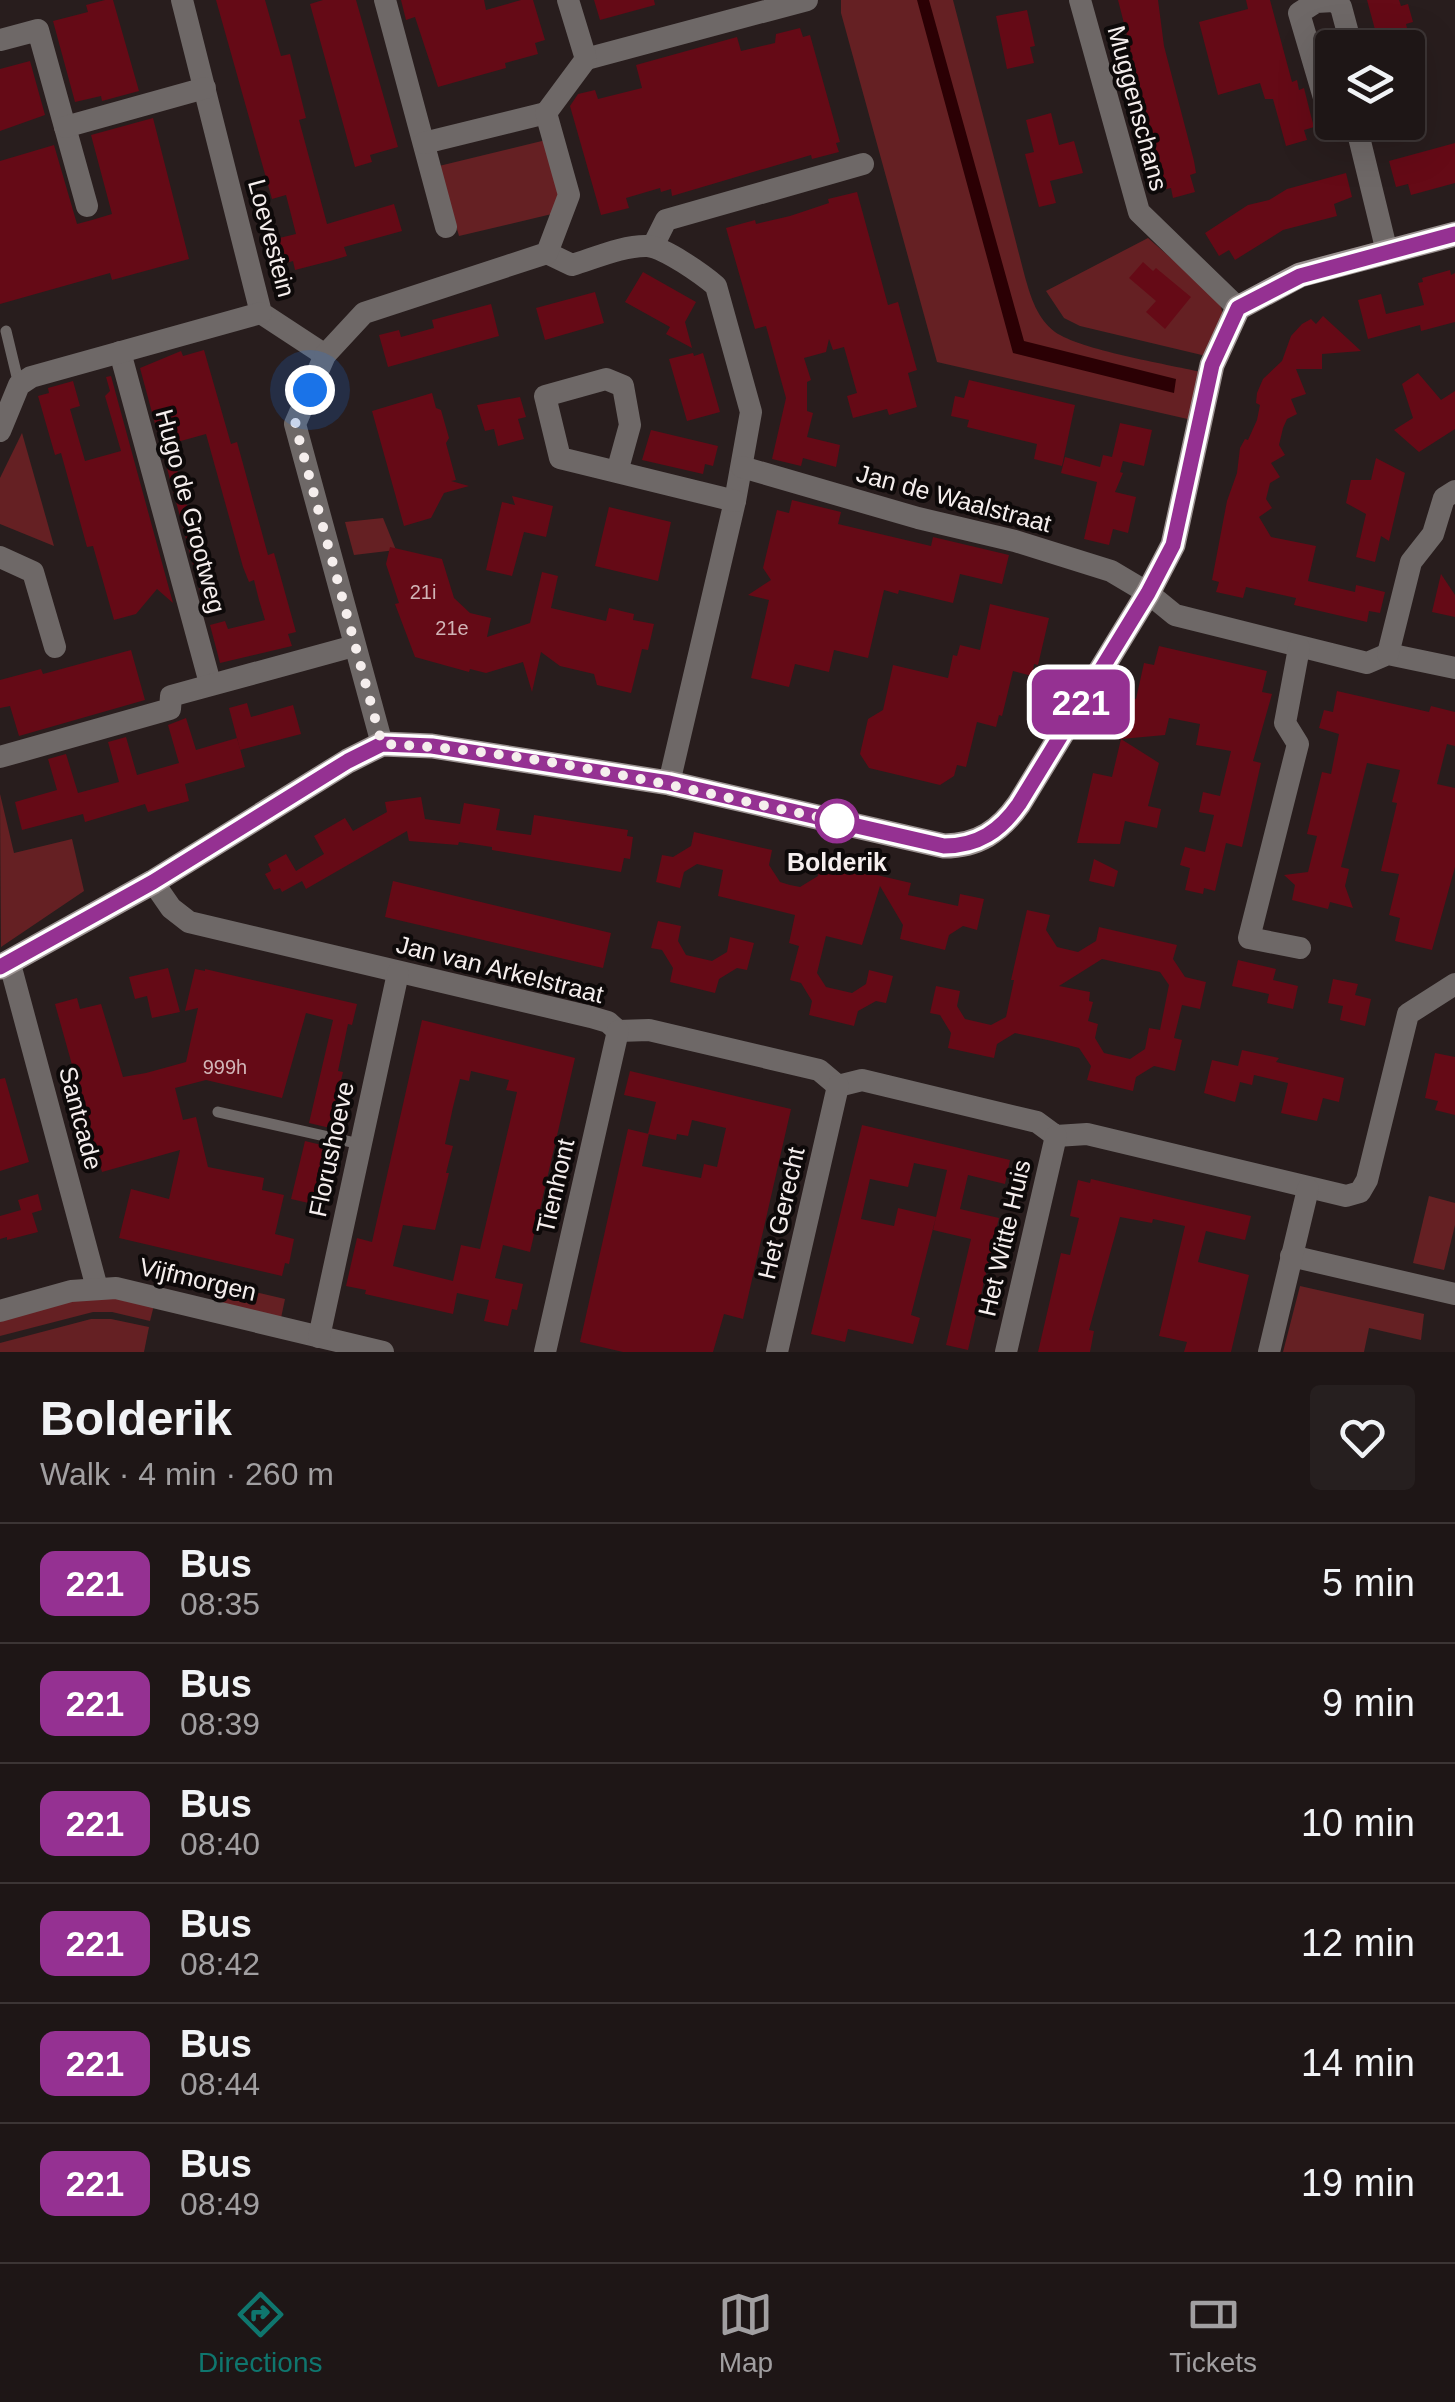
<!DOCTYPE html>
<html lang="en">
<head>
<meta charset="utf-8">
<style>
  :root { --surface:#1e1616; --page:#261f1f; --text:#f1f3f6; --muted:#a19fa1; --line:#3c3535; --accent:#0f766e }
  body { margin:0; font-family:Arial,sans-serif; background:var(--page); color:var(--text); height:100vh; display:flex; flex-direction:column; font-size:38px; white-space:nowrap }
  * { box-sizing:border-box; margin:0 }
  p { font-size:32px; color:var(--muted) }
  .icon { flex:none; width:55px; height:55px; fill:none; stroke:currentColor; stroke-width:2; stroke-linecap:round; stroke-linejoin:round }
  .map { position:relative; height:1352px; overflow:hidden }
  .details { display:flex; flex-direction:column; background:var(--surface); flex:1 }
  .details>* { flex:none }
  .badge { padding:0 20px; border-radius:15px; font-size:35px; line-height:65px }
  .tools { position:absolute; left:1315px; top:30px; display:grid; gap:20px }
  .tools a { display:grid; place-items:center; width:110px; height:110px; border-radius:10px; background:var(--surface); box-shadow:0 10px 40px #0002,0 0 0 2px var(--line); font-size:50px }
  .you { position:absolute; width:50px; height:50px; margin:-25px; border:8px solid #fff; border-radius:50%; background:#1a73e8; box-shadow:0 0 0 15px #1a73e833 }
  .map>.badge { position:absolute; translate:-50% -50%; box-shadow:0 0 0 5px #fff }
  .round { display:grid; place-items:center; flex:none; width:105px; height:105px; border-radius:10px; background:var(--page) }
  .summary { display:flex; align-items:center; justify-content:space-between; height:170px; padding:0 40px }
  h1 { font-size:48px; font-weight:600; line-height:75px }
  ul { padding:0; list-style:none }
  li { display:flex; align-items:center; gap:30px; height:120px; padding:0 40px; border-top:2px solid var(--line) }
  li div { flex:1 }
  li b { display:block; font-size:38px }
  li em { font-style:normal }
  li .badge { min-width:110px; font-weight:700; text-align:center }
  .tabs { display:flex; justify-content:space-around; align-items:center; height:140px; border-top:2px solid var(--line); background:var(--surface); font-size:28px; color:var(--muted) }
  .tabs a { display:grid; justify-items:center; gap:5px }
  .tabs .on { color:var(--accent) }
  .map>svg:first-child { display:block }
  .green { fill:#652023 }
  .water { fill:#2b0004 }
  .building { fill:#650a16; fill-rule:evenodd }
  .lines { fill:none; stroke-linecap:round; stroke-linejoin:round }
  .lane { stroke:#6e6867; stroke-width:11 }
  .street { stroke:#6e6867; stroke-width:22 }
  .secondary { stroke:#9a9190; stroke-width:25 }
  .line-casing { stroke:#fff; stroke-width:22 }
  .line { stroke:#953192; stroke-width:15 }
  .walk { stroke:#f5eeed; stroke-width:10; stroke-dasharray:0 18 }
  .stop-dot { fill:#fff; stroke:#953192; stroke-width:5 }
  .labels { text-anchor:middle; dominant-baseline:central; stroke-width:8; stroke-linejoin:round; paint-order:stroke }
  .number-label { font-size:20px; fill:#d1b5b7 }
  .street-label { font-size:25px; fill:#f5eeed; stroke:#0d0909 }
  .stop-label { font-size:25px; font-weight:bold; fill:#f5eeed; stroke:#0d0909 }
</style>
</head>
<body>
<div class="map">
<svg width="1455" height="1352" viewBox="0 0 1455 1352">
  <rect width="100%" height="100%" fill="#281d1d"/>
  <g class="green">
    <path d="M841 0H953L1025 277C1031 298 1037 318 1055 332 1081 350 1166 364 1201 372L1192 420 937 362 841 13Z"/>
    <path d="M546 140 560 196 556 213 459 236 439 166Z"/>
    <path d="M1148 238 1217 298C1230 321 1218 335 1206 356L1080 326 1064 318 1046 291Z"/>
    <path d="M22 433 54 546 0 524V478Z"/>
    <path d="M383 518 396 550 354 555 345 522Z"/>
    <path d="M0 794 14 853 72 839 84 891 1 947Z"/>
    <path d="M1429 1196 1455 1203V1225L1444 1270 1413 1263Z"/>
    <path d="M221 1284 285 1299 281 1318 216 1303Z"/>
    <path d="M1300 1286 1424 1314 1421 1340 1369 1328 1364 1352H1283Z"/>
    <path d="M108 1296 154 1305 150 1321 112 1312H93L0 1336V1320L75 1299Z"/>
    <path d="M91 1319H111L149 1327 144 1352H0V1343Z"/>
  </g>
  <path class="water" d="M917 0H929L1024 341 1176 379 1174 393 1013 353Z"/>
  <g class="building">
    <path d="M105 0H113L139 91 102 101 101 96 75 102 53 21 88 12 86 5Z"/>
    <path d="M216 0H265L281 56 290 54 306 118 299 120 327 224 394 204 402 231 344 247 347 256 330 261 295 270 293 261 282 264 275 239 296 234 286 195 272 199Z"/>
    <path d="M323 0H356L398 147 370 155 372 162 355 167 310 4Z"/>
    <path d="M401 0H484L486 10 521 0H533L545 40 535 43 538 54 505 63 506 68 438 87 415 17 406 20Z"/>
    <path d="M594 0H654L655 5 600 20Z"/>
    <path d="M1118 0H1158L1164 46 1194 161 1196 173 1190 175 1195 192 1173 198 1171 188 1161 190 1121 37 1127 35Z"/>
    <path d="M1246 0H1270L1292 82 1297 80 1299 90 1304 88 1311 116 1314 127 1304 130 1307 140 1286 146 1273 99H1265L1260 83 1218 95 1199 22 1248 9Z"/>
    <path d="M1367 0H1399L1401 6 1408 4 1413 22 1406 24 1412 48H1380Z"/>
    <path d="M1027 10 1035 46 1030 47 1034 63 1007 69 996 16Z"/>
    <path d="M800 28 803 37 810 35 840 142 836 143 839 152 812 159 811 155 672 196 671 189 661 192 660 188 626 198 629 208 601 215 570 106 578 94 595 90 598 99 642 88 636 65 737 37 741 51 775 43 776 34Z"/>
    <path d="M30 61 45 115 0 131V69Z"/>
    <path d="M1051 113 1059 145 1074 141 1083 173 1050 181 1056 203 1039 207 1025 154 1034 152 1026 120Z"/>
    <path d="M153 118 189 259 112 280 110 273 0 304V161L54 145 77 224 92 220 112 214 91 135Z"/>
    <path d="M1455 143V183L1411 195 1408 184 1396 187 1389 161Z"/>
    <path d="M1346 173 1352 197 1334 204 1337 216 1283 230 1235 260 1229 250 1219 256 1205 233 1248 205 1269 200 1287 189Z"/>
    <path d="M857 192 888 305 898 302 904 324 917 370 908 373 917 407 889 415 887 409 853 418 847 396 857 393 844 347 833 350 829 339 826 352 804 358 811 380 807 382V411L813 413 807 437 840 445 836 467 803 458 801 466 772 459 786 398 766 326 755 329 726 228 755 220 756 224 790 216 829 203 828 199Z"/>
    <path d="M1143 262 1153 271 1156 268 1191 297 1165 329 1146 312 1156 301 1129 278Z"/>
    <path d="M1450 270 1451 275 1455 273V322L1421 331 1420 325 1368 339 1358 300 1381 294 1386 314 1424 305 1418 283 1423 282 1422 278Z"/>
    <path d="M643 272 696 302 685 322 692 348 666 334 670 327 625 302Z"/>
    <path d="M595 292 604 323 545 340 536 308Z"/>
    <path d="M491 304 499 336 388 367 379 335 399 330 401 337 434 328 432 320Z"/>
    <path d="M1323 316 1361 351 1322 354V369H1296L1306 394 1291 399 1297 414 1287 419 1283 428 1279 445 1285 455 1271 463 1280 477 1270 483 1266 499 1272 508 1259 517 1271 537 1316 546 1308 581 1355 592 1356 585 1385 592 1380 613 1369 611 1367 622 1294 605 1296 598 1246 587 1243 598 1216 592 1219 582 1212 580 1227 501 1237 473 1240 448 1245 439 1248 440 1257 420 1260 405 1256 403 1257 393 1263 379 1282 361 1291 336 1302 324 1311 319 1316 324Z"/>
    <path d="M204 350 231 444 237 442 268 555 274 553 296 632 288 634 292 646 220 663 210 625 225 621 228 629 265 620 259 600 254 580 249 582 243 567 206 434 170 444 203 565 211 563 202 598 140 368 181 351 183 356Z"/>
    <path d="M693 353 694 356 703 353 720 412 687 421 669 359Z"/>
    <path d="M1418 373 1441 400 1455 391V429L1419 452 1394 430 1413 418 1402 384Z"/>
    <path d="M111 376 173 603 157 589 136 614 114 620 93 546 87 547 61 453 55 455 38 396 49 393 48 388 73 381 80 406 70 409 85 461 121 451 105 396 110 391 106 377Z"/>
    <path d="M969 380 1075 405 1062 466 1034 459 1037 444 967 427 969 420 951 416 955 396 964 398Z"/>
    <path d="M432 393 436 408 441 410 449 438 446 443 456 480 451 481 469 486 444 493 431 518 404 526 372 411Z"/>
    <path d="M520 397 526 417 518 419 524 439 498 446 494 429 485 431 477 405Z"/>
    <path d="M1120 423 1152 430 1144 466 1123 461 1120 472 1123 473 1115 492 1136 497 1128 533 1113 529 1109 545 1084 539 1097 482 1061 473 1065 457 1100 467 1103 455 1112 457Z"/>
    <path d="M651 430 718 446 713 466 705 464 703 474 642 460Z"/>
    <path d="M1376 458 1405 473 1389 541 1381 536 1375 562 1356 557 1366 514 1346 503 1351 480H1371Z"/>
    <path d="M512 496 553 506 546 537 524 532 512 576 486 570 502 502 515 505Z"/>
    <path d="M792 500 841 512 838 524 931 546 933 537 1009 555 1002 584 960 574 953 603 899 590 898 594 884 590 868 658 834 650 829 672 795 664 789 687 751 678 769 600 748 595 771 580 763 568 777 510 789 513Z"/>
    <path d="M609 507 671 522 658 581 595 566Z"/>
    <path d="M390 547 442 559 454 598 470 613 491 618 487 637 530 623 542 572 558 576 551 608 606 621 609 608 634 614 633 620 654 624 648 650 642 649 631 693 597 685 594 674 560 666 541 652 532 692 523 662 486 673 470 669 469 672 415 657 395 604 399 603 386 564Z"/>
    <path d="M1441 574 1455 595V617L1432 612Z"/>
    <path d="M990 604 1049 618 1038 665 1034 664 1032 676 1013 671 1002 716 999 715 996 727 977 722 966 767 957 765 954 776 940 785 869 768 860 754 868 719 883 710 893 665 948 678 953 655 957 656 960 645 980 650Z"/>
    <path d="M1159 646 1267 671 1262 692 1272 694 1253 761 1261 763 1242 847 1226 843 1215 891 1204 888 1203 894 1185 890 1190 868 1180 865 1185 847 1205 852 1214 815 1199 812 1203 792 1220 796 1231 751 1196 745 1200 724 1169 718 1165 735 1121 739 1131 698 1136 699 1144 663 1154 665Z"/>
    <path d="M131 650 145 700 19 736 10 706 0 708V680L41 669 43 674Z"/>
    <path d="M1337 691 1429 712 1431 706 1455 712V746L1447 744 1437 784 1455 788V867L1432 950 1395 941 1400 918 1389 915 1399 874 1381 871 1397 803 1392 802 1400 770 1367 763 1341 867 1349 869 1345 886 1353 908 1330 902 1328 909 1292 900 1295 885 1284 875 1308 872 1317 836 1307 834 1322 772 1331 774 1339 734 1319 728 1324 710 1333 712Z"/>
    <path d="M247 703 251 717 293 705 301 734 240 750 229 708Z"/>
    <path d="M186 718 196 750 237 738 245 767 185 784 189 801 148 812 145 804 85 822 83 814 22 830 15 802 57 790 48 759 66 754 78 793 119 782 108 742 126 737 137 775 179 763 168 725Z"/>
    <path d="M1121 739 1159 763 1148 806 1161 809 1157 828 1125 821 1120 844 1077 843 1093 773 1112 777Z"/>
    <path d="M421 797 425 819 460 824 464 803 500 809 496 830 531 835 534 815 628 830 627 836 633 837 630 859 624 858 621 872 492 850V847L459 842 458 845 409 841 407 831 306 889 302 881 282 892 280 888 274 890 265 874 271 871 268 864 286 854 296 871 324 854 314 836 345 818 353 831 387 812 385 802Z"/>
    <path d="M694 832 772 850 769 865 780 882 790 885 800 887 818 876 821 862 911 883 908 895 958 906 960 894 984 899 977 930 963 926 949 935 945 950 900 939 903 925 880 886 862 945 826 936 817 973 826 987 852 993 866 984 869 970 893 976 886 1003 876 1001 858 1011 854 1026 809 1015 812 1001 801 983 790 980 799 946 789 943 795 915 718 896 723 870 697 864 684 872 680 888 656 882 662 855 673 857 691 846Z"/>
    <path d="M1094 859 1118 871 1114 887 1089 881Z"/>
    <path d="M393 881 611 933 603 968 385 917Z"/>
    <path d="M1027 910 1050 915 1046 930 1057 947 1078 952 1096 941 1099 927 1177 945 1173 959 1185 977 1206 982 1200 1009 1182 1005 1174 1038 1182 1040 1175 1071 1154 1066 1136 1077 1133 1091 1087 1080 1091 1066 1079 1048 1052 1041 1015 1033 997 1044 994 1058 948 1048 951 1033 940 1015 930 1013 936 986 960 991 957 1006 965 1019 991 1025 1006 1017 1014 980H1011ZM1102 959 1160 972 1169 985 1160 1030 1149 1028 1145 1049 1130 1059 1104 1053 1095 1038 1098 1024 1088 1021 1093 1002 1089 1001 1090 992 1059 986Z"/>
    <path d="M658 921 681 926 678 941 686 955 712 961 727 952 730 937 754 943 747 970 737 968 719 979 715 993 670 982 673 968 662 950 651 948Z"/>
    <path d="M1238 960 1276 969 1273 980 1298 986 1293 1009 1267 1003 1269 994 1232 986Z"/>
    <path d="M168 968 180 1012 152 1018 147 996 135 999 129 977Z"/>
    <path d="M195 969 205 971V969L357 1004 352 1025 348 1024 338 1071 343 1072 330 1128 309 1123 333 1020 306 1013 282 1098 206 1080 175 1088 183 1120 196 1117 208 1167 264 1178 262 1190 284 1195 275 1234 294 1239 289 1264 285 1263 282 1276 119 1238 131 1189 169 1199 180 1150 102 1172 55 1004 77 998 80 1009 101 1004 123 1077 146 1073 186 1062 198 1008 185 1011Z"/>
    <path d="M1333 979 1358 984 1355 995 1371 999 1365 1026 1340 1020 1343 1006 1328 1003Z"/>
    <path d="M422 1020 575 1058 530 1252 503 1245 495 1278 523 1284 517 1310 512 1309 508 1326 484 1321 489 1300 457 1293 453 1314 365 1294 366 1290 346 1286 357 1238 372 1242ZM471 1071 509 1080 506 1090 517 1092 480 1249 461 1245 453 1281 393 1266 403 1225 435 1230 449 1173H446L453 1146 445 1144 453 1107 460 1079 469 1081Z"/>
    <path d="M1242 1050 1279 1058 1276 1062 1344 1078 1339 1102 1323 1098 1317 1121 1281 1113 1288 1083 1254 1075 1252 1085 1240 1082 1235 1102 1204 1093 1212 1060 1238 1066Z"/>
    <path d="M1435 1053 1455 1057V1115L1435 1110 1438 1101 1425 1098Z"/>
    <path d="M630 1071 791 1109 743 1319 724 1314 713 1352H623L580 1342 628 1129 649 1134 642 1166 701 1178 704 1164 717 1167 726 1128 692 1120 688 1136 677 1134 676 1140 648 1134 656 1102 624 1095Z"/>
    <path d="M5 1078 29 1162 0 1171V1079Z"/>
    <path d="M862 1125 1010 1160 1005 1184 968 1175 960 1209 999 1218 968 1350 946 1345 971 1239 933 1230 947 1170 914 1163 908 1187 870 1179 861 1219 894 1226 898 1208 936 1217 911 1315 920 1318 913 1344 848 1329 845 1342 811 1334Z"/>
    <path d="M305 1141 326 1146 313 1204 291 1199Z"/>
    <path d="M1091 1179 1251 1216 1245 1240 1206 1231 1198 1262 1249 1275 1231 1352H1184L1187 1342 1159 1336 1185 1226 1153 1219 1152 1223 1120 1217 1089 1330 1094 1331 1090 1352H1038L1061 1253 1070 1255 1079 1218 1070 1216 1078 1180 1090 1183Z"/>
    <path d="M38 1194 42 1210 32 1213 38 1232 7 1240V1237L0 1239V1216L21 1210 18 1200Z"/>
  </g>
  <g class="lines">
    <g class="lane">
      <path d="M6 331 19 385"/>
      <path d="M218 1112 360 1144"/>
    </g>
    <g class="street">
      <path d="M182 0 261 313 325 355 295 424 382 744"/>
      <path d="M385 0 446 227"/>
      <path d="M1080 0 1139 212 1238 308"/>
      <path d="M0 40 38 30 87 206"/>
      <path d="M1352 48 1341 7 1334 1 1316 2 1299 13 1332 125 1357 129 1368 122"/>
      <path d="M586 59 807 0"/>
      <path d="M65 127 205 88"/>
      <path d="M1357 129 1387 252"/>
      <path d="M424 143 546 113"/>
      <path d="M653 246 666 220 863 164"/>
      <path d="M547 253 572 265C595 258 624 245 648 246 665 248 702 274 716 286L751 412 735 501 669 783"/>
      <path d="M120 352 210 683"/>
      <path d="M325 355 364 313 547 253 569 195 546 113 586 59 568 0"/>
      <path d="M0 431 19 385 31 377 261 313"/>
      <path d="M742 467 918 518 1015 541 1111 571 1148 593 1175 615 1367 663 1388 654 1455 668"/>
      <path d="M617 472 630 425 623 386 606 379 545 396 560 458 735 501"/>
      <path d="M0 557 33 572 55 647"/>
      <path d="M1299 648 1285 723 1298 744 1249 938 1300 948"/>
      <path d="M1388 654 1411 562 1433 534 1444 498 1455 491"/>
      <path d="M0 757 170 709 171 696 354 646"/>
      <path d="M153 882 171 908 189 922 591 1017 608 1022 618 1031 649 1030 819 1070 838 1086 862 1080 1037 1122 1056 1136 1087 1134 1346 1196 1360 1192 1367 1180 1408 1014 1455 984"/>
      <path d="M10 964 97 1288"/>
      <path d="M1291 1256 1455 1294"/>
      <path d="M0 1311 71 1291 116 1288 383 1352"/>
      <path d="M319 1337 398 973"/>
      <path d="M545 1352 618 1031"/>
      <path d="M777 1352 838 1086"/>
      <path d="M1006 1352 1056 1136"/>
      <path d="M1269 1352 1308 1189"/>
    </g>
    <path class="secondary" d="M0 967 153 882 348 761 382 744 432 746 669 783 944 846C978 846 1000 831 1019 804L1148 593 1173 545 1212 365 1238 308 1300 275 1455 234"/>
  </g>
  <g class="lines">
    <defs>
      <path id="line" d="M0 967 153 882 348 761 382 744 432 746 669 783 944 846C978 846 1000 831 1019 804L1148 593 1173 545 1212 365 1238 308 1300 276 1455 234"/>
    </defs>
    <use href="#line" class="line-casing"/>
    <use href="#line" class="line"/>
    <path class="walk" d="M310 390 295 424 382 744C536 750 687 790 837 821"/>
  </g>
  <circle class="stop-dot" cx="837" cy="821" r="20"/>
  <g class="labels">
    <g class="number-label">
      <text x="423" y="592">21i</text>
      <text x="452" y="628">21e</text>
      <text x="225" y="1067">999h</text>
    </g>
    <g class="street-label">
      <text transform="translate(1138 108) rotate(75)">Muggenschans</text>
      <text transform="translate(272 238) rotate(75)">Loevestein</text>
      <text transform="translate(954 498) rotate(15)">Jan de Waalstraat</text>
      <text transform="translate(191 511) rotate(75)">Hugo de Grootweg</text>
      <text transform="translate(500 969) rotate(14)">Jan van Arkelstraat</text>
      <text transform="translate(81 1118) rotate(75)">Santcade</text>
      <text transform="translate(331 1149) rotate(-78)">Florushoeve</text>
      <text transform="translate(555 1186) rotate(-77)">Tienhont</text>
      <text transform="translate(781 1213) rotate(-77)">Het Gerecht</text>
      <text transform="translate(1004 1238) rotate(-77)">Het Witte Huis</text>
      <text transform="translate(198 1279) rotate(13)">Vijfmorgen</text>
    </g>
    <g class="stop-label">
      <text x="837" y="862">Bolderik</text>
    </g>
  </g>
</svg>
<div class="tools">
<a><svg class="icon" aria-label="layers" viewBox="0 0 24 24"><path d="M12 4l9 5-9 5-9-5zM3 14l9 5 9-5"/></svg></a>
</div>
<div class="you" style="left:310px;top:390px"></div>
<b class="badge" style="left:1081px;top:702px;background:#953192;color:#fff">221</b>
</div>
<section class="details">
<div class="summary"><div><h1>Bolderik</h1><p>Walk · 4 min · 260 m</p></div><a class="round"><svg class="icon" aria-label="heart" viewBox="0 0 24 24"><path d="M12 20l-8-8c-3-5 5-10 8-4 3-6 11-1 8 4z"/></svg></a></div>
<ul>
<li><span class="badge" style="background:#953192;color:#fff">221</span><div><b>Bus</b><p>08:35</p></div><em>5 min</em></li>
<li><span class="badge" style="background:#953192;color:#fff">221</span><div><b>Bus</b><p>08:39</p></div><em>9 min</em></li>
<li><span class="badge" style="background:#953192;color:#fff">221</span><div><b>Bus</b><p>08:40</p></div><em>10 min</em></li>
<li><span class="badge" style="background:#953192;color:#fff">221</span><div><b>Bus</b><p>08:42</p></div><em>12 min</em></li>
<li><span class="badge" style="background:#953192;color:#fff">221</span><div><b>Bus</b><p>08:44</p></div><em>14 min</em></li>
<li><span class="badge" style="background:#953192;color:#fff">221</span><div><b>Bus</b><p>08:49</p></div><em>19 min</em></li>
</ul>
</section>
<nav class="tabs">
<a class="on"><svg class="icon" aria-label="directions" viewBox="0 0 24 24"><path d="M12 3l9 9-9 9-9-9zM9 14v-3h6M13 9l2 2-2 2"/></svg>Directions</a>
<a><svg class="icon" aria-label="map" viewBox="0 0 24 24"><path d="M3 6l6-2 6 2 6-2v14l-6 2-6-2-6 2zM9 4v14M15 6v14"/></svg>Map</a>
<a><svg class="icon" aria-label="tickets" viewBox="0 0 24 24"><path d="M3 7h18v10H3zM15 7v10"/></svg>Tickets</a>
</nav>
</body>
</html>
